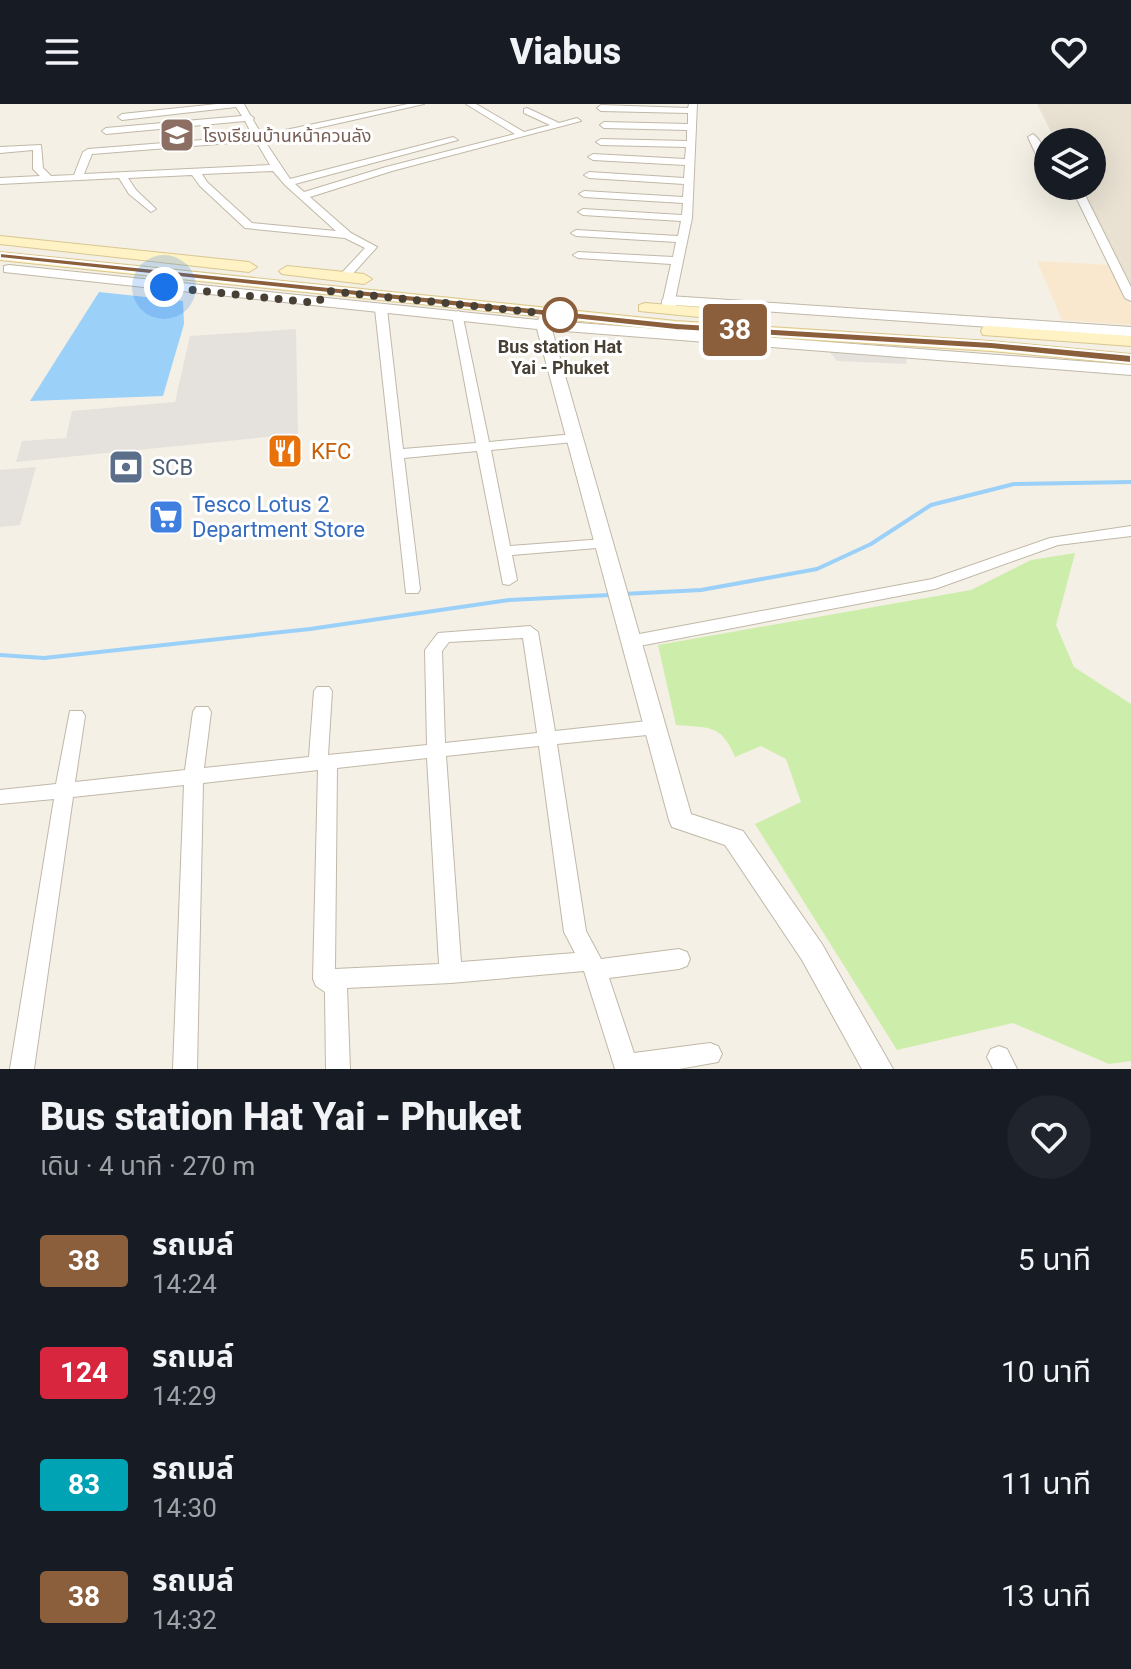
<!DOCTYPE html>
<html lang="th">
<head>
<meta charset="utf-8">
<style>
  :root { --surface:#171b24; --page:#20242c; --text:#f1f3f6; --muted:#9ea1a6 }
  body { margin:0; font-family:Roboto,"Noto Sans Thai",sans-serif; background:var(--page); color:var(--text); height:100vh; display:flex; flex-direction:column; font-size:30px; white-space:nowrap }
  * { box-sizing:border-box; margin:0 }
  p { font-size:26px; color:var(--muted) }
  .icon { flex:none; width:44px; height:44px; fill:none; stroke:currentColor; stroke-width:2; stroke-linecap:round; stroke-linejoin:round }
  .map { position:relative; height:965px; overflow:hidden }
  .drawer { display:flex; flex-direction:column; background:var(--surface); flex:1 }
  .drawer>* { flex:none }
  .badge { padding:0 16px; border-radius:6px; font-size:28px; line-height:52px }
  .fabs { position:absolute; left:1034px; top:24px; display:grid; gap:16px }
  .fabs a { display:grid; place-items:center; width:72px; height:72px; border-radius:50%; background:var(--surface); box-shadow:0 8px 32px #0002; font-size:40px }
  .you { position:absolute; width:40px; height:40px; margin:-20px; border:6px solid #fff; border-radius:50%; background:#1a73e8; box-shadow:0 0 0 12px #1a73e833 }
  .map>.badge { position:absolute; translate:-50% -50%; box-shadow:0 0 0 4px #fff }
  .round { display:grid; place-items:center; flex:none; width:84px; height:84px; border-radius:42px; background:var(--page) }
  .overview { display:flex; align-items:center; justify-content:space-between; height:136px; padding:0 40px }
  h1 { font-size:38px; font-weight:800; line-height:60px }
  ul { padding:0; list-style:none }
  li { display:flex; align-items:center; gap:24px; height:112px; padding:0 40px }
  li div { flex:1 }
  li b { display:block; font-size:30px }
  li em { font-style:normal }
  li .badge { min-width:88px; font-weight:700; text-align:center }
  header { display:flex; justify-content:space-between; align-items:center; height:104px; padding:0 40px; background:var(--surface); font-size:36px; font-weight:800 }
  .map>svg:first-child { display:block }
  .residential { fill:#e9e2d3 }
  .commercial { fill:#f9e8ce }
  .green { fill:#cdedaa }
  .parking { fill:#e5e2de }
  .water { fill:#9bd0f8 }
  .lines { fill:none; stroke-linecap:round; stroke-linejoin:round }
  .stream { stroke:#9bd0f8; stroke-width:4 }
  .minor-casing { stroke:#c1b8a7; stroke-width:2 }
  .tertiary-casing { stroke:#c1b8a7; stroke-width:2 }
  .secondary-casing { stroke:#d9c790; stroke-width:2 }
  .minor { fill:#fff; fill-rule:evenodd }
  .tertiary { fill:#fff; fill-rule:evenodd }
  .secondary { fill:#fff2c5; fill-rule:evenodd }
  .line { fill:#8b5e3c; stroke:#fff; stroke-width:2 }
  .walk { stroke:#484034; stroke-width:8; stroke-dasharray:0 14.4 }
  .stop-dot { fill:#fff; stroke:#8b5e3c; stroke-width:4 }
  .labels { text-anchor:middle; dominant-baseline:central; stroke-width:6; stroke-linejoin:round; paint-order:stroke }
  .far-education-label { font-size:18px; fill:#785e54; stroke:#fff; text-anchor:start }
  .far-stop-label { font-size:18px; font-weight:bold; fill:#484034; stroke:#fff }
  .food-label { font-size:22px; fill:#c56008; stroke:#fff; text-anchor:start }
  .service-label { font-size:22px; fill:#4e5e75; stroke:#fff; text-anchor:start }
  .shop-label { font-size:22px; fill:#366cbe; stroke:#fff; text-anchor:start }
</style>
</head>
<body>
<header><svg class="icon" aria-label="menu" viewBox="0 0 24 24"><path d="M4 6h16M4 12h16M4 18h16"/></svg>Viabus<svg class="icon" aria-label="heart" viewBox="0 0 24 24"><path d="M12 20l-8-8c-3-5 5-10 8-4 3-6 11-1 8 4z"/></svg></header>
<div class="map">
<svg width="1131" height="965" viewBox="0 0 1131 965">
  <rect width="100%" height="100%" fill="#f4f0e5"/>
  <path class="residential" d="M1037 0H1131V181L1081 82H1092V38H1056Z"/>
  <path class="commercial" d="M1037 157 1111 161 1131 202V221L1062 216Z"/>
  <path class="green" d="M1075 449 1056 521 1074 563 1131 600V957L1109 960 1013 919 897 946 755 720 801 698 786 655 761 642 735 653C721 619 708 624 676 621L658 541 971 486 1031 456Z"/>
  <g class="parking">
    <path d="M296 225 298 330 16 358 22 337 66 334 72 307 175 298 190 232Z"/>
    <path d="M830 248 905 252 907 260 837 257Z"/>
    <path d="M36 363 20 421 0 423V366Z"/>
  </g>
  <path class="water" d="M99 188 183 197 184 220 163 292 30 297Z"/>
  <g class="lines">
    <g class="stream">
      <path d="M623 490 701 486 817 465 871 440 931 401 1014 380 1131 378"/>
      <path d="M0 551 44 554 310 525 509 496 610 491"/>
    </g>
    <defs>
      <g id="minor">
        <path d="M217 0H244L250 11 254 14 253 16 262 31 408 0H424L264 36 290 75 453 33 458 36 295 80 304 88 386 63 515 30 466 0H476L524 28 550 21 524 9V5L527 4 559 19 577 14 581 17 392 67 310 93 351 129 377 143 348 175 344 176 338 173 365 144 345 134 245 124 200 82 192 71 128 74 136 86 156 105 151 108 129 90 119 74 0 80V74L40 72 33 65V46L0 49V43L41 41 43 64 51 72 74 71 83 48 88 45 253 32 245 17 106 30 102 27 106 24 242 12 236 3 122 16 118 13 122 10ZM256 37 270 61 84 70 92 50ZM273 67 285 81 336 127 252 119 207 78 202 70Z"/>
        <path d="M689 0H697L692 114 675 196 669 199 663 196 671 160 578 154 573 151 578 148 673 153 676 138 576 132 571 129 576 126 678 132 681 117 583 111 578 108 583 105 682 111 683 99 584 93 579 90 584 87 683 93 684 80 589 74 584 71 589 68 684 74 685 61 593 56 588 53 593 50 685 55 686 43 601 41 596 38 601 35 687 37V26L604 24 600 21 604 18 688 20V9L601 7 597 4 601 1 688 4Z"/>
        <path d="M1033 30C1044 38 1048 55 1048 69L1043 66 1028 33Z"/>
        <path d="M1061 82H1077L1082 85 1131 183V197L1125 194 1073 87Z"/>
        <path d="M381 201 387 205 403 345 476 339 452 211 458 207 462 209 489 338 574 330 581 334 574 338 491 346 510 442 604 435 609 437 612 440 609 443 512 451 517 476 509 481 503 480 477 347 404 354 420 485 418 489H406L375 205Z"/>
        <path d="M1131 422V432L1058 441 935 485 634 543 626 537 634 531 932 475 1050 434Z"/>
        <path d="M530 522 538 528 555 627 657 616 663 618 666 623 663 628 657 630 557 640 586 827 601 855 679 845 687 848 690 855 687 862 679 865 609 874 634 949 710 939 718 942 722 950 718 958 679 965H615L584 867 451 879 347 884 350 965H326L325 888 316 882 313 875 318 666 203 679 197 965H173L184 681 73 693 34 965H10L54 695 0 700V686L56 680 70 607H82L85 612 75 678 185 666 193 608 196 603H208L211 608 204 664 309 653 314 587 317 583H329L332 587 328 651 427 641 425 546 438 529ZM523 534 537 629 445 639 442 547 449 538ZM539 642 564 828 575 849 461 858 446 652ZM427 654 439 860 335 865 337 664Z"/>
        <path d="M999 942 1007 945 1017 965H993L987 953 991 945Z"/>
      </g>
      <g id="tertiary">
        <path d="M9 161 538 216 543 206 548 205 555 209 552 217 1131 261V271L552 226 691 710 743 727 822 840 893 965H862L802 856 725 741 672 723 669 716 537 225 4 168V162Z"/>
        <path d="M669 192 1131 223V233L676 201 674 209 669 210 662 206V196Z"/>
      </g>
      <g id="secondary">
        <path d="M0 132 249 158 257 163 249 168 0 140Z"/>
        <path d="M0 148 676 217 991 237 1131 250V260L991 247 676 227 0 156Z"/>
        <path d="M287 162 364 170 372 175 364 180 282 170 279 167Z"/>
        <path d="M645 199 719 205 727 210 719 215 639 207V201Z"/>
        <path d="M989 222 1131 232V242L983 231 981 227 983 223Z"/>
      </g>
    </defs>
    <use href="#minor" class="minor-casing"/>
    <use href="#tertiary" class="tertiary-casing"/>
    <use href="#secondary" class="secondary-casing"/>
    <use href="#minor" class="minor"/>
    <use href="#tertiary" class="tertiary"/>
    <use href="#secondary" class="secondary"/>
  </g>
  <path class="line" d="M0 149 676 219 991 238 1131 251V259L991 245 676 226 0 154Z"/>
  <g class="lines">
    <path class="walk" d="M164 183 317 199 329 187 560 211"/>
  </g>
  <defs>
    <symbol id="school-square" viewBox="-11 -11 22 22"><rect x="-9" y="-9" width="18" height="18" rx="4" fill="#8d6e63" stroke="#fff"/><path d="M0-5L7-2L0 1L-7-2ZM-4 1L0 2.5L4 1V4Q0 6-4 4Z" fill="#fff"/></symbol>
    <symbol id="restaurant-square" viewBox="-11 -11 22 22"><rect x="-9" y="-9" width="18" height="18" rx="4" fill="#e8710a" stroke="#fff"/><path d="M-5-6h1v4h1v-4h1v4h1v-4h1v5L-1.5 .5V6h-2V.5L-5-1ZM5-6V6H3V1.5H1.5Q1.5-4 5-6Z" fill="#fff"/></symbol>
    <symbol id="bank-square" viewBox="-11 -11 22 22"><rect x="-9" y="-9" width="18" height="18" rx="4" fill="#5c6f8a" stroke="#fff"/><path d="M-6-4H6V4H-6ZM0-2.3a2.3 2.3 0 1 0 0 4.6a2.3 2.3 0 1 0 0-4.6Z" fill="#fff"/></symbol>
    <symbol id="supermarket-square" viewBox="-11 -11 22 22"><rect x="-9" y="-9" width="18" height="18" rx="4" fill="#3f7fe0" stroke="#fff"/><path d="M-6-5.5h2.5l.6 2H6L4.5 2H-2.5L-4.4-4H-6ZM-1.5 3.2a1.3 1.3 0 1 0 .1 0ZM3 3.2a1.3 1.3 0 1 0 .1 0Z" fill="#fff"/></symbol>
  </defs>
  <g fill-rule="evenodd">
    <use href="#school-square" x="157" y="11" width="40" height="40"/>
    <use href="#restaurant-square" x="265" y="327" width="40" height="40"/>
    <use href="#bank-square" x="106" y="343" width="40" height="40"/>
    <use href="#supermarket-square" x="146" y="393" width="40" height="40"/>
  </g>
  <circle class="stop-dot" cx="560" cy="211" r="16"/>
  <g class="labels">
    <g class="far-education-label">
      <text x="203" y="31">โรงเรียนบ้านหน้าควนลัง</text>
    </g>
    <g class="far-stop-label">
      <text x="560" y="242">Bus station Hat<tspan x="560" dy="21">Yai - Phuket</tspan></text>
    </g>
    <g class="food-label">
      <text x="311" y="347">KFC</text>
    </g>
    <g class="service-label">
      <text x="152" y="363">SCB</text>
    </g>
    <g class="shop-label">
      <text x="192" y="400">Tesco Lotus 2<tspan x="192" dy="25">Department Store</tspan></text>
    </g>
  </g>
</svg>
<div class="fabs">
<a><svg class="icon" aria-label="layers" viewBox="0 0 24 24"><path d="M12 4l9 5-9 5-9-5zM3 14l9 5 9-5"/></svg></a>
</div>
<div class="you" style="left:164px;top:183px"></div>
<b class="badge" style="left:735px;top:226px;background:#8b5e3c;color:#fff">38</b>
</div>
<section class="drawer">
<div class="overview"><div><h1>Bus station Hat Yai - Phuket</h1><p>เดิน · 4 นาที · 270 m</p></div><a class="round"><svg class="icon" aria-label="heart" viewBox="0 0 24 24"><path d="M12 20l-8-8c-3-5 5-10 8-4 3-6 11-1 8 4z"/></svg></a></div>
<ul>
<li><span class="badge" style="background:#8b5e3c;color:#fff">38</span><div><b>รถเมล์</b><p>14:24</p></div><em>5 นาที</em></li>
<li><span class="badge" style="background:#d7263d;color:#fff">124</span><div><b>รถเมล์</b><p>14:29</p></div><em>10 นาที</em></li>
<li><span class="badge" style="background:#00a3b4;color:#fff">83</span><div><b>รถเมล์</b><p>14:30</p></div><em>11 นาที</em></li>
<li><span class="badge" style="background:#8b5e3c;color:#fff">38</span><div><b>รถเมล์</b><p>14:32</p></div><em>13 นาที</em></li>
</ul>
</section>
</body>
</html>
